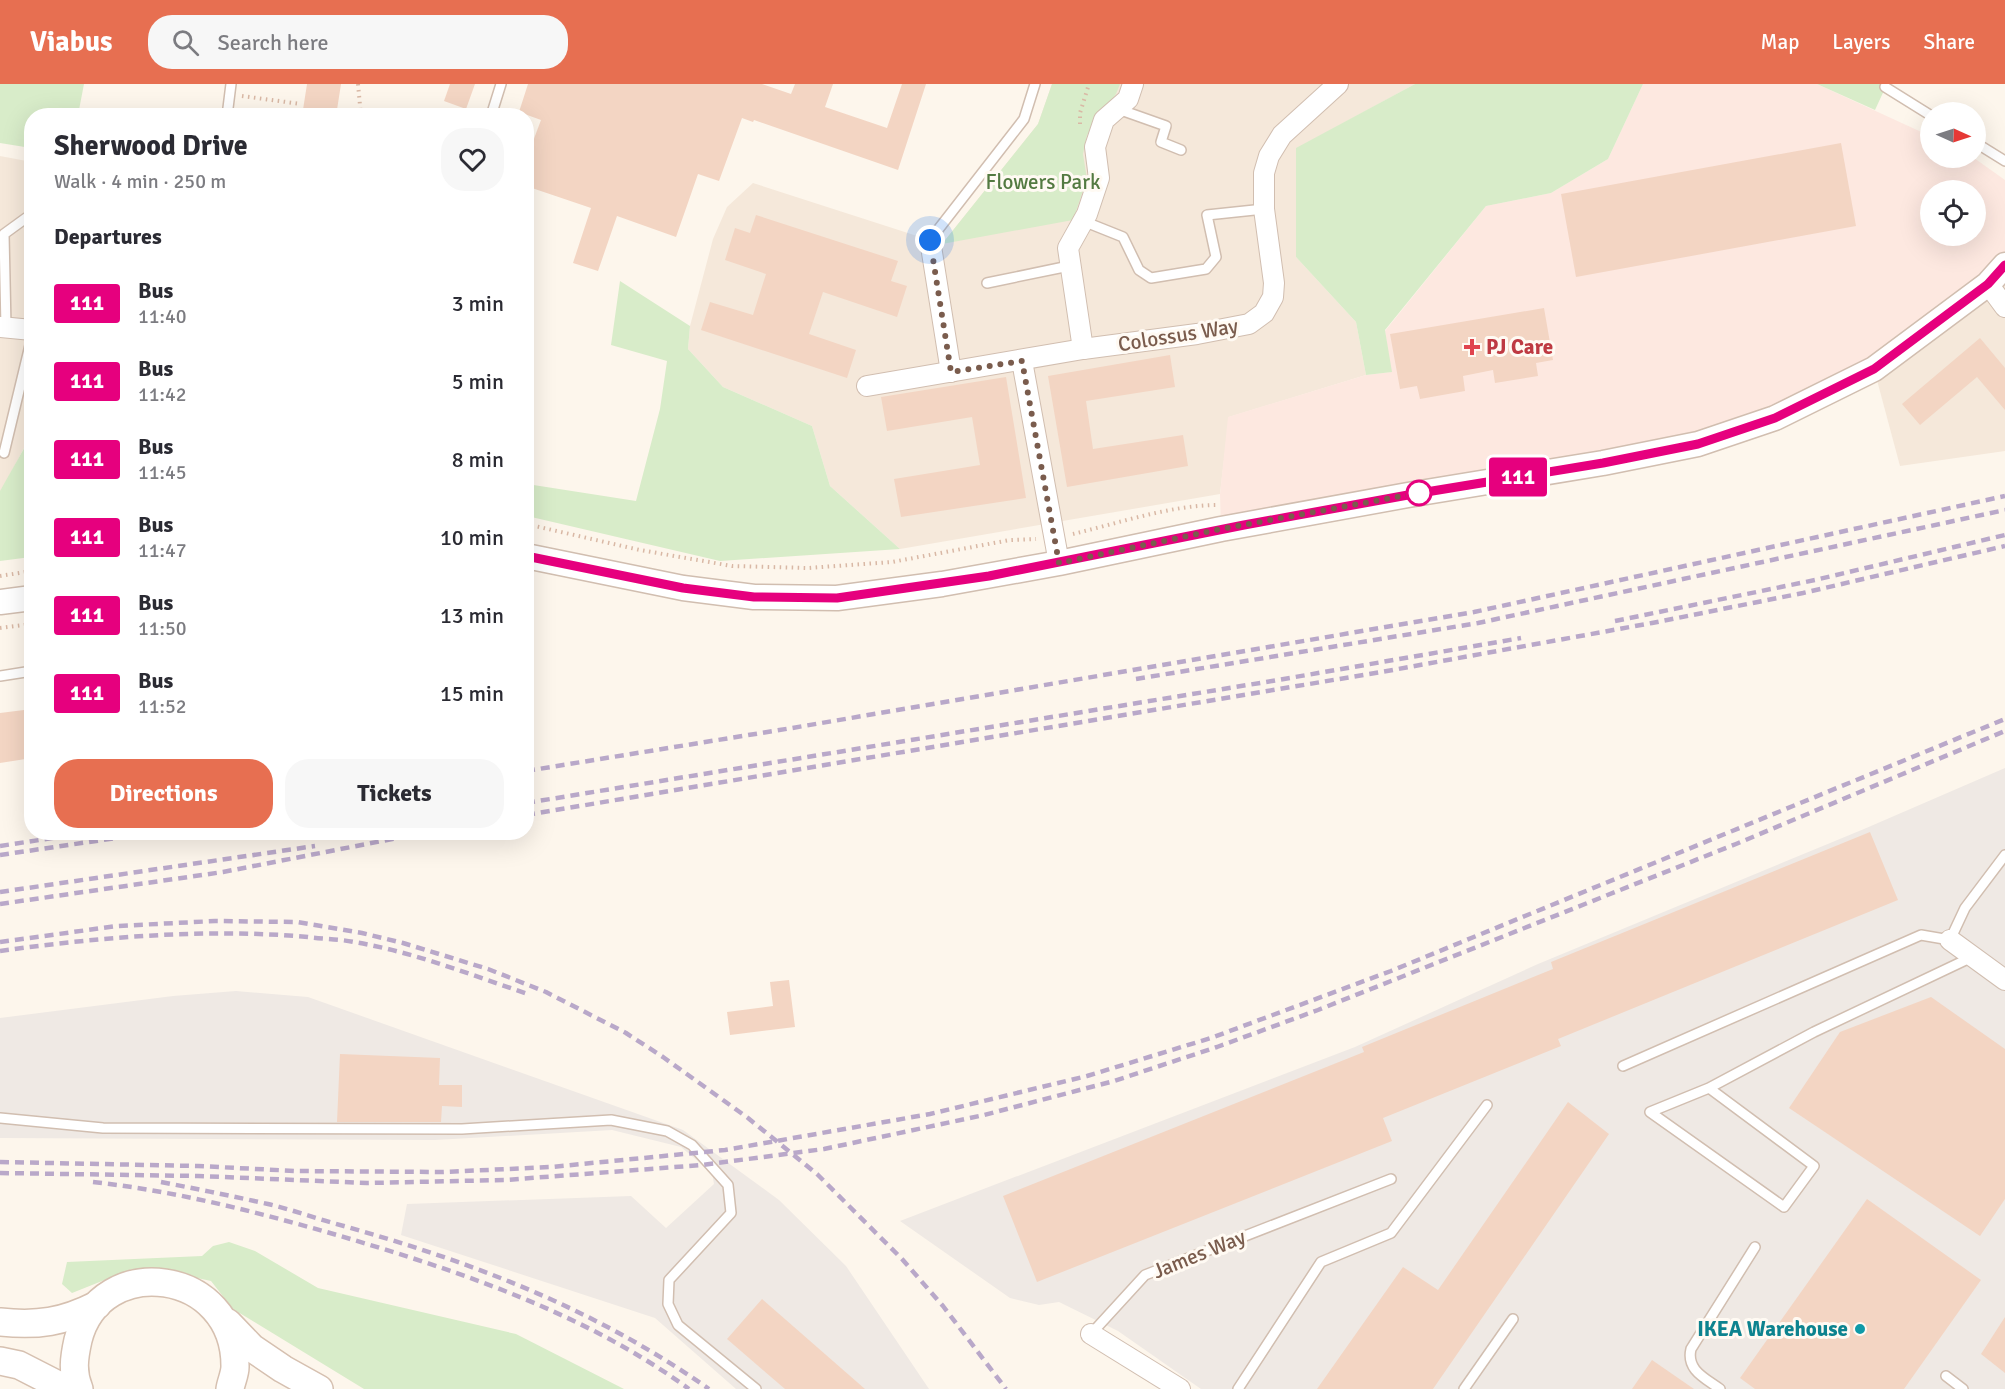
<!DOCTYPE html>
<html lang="en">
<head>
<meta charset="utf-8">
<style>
  :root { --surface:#fff; --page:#f7f7f7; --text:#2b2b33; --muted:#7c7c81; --accent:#e76f51 }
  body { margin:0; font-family:Signika,sans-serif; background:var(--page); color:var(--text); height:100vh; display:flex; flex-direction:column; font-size:22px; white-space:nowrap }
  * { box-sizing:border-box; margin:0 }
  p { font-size:20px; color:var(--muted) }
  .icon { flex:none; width:33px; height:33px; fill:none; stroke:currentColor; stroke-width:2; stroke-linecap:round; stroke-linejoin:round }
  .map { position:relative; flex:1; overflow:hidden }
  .details { position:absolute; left:24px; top:24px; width:510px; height:732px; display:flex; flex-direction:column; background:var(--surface); border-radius:24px; box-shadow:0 6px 24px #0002 }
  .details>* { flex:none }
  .badge { padding:0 12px; border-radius:4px; font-size:21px; line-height:39px }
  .needle { width:39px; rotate:93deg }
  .buttons { position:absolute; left:1920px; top:18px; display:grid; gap:12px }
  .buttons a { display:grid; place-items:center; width:66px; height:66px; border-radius:50%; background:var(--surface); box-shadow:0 6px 24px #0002; font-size:30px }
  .you { position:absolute; width:30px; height:30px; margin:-15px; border:4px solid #fff; border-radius:50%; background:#1a73e8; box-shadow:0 0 0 9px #1a73e833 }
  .map>.badge { position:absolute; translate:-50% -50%; box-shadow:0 0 0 3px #fff }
  h2 { padding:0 30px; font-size:22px; line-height:54px }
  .round { display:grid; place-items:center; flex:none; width:63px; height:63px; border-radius:24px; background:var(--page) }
  .head { display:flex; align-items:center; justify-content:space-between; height:102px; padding:0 30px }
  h1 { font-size:28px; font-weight:700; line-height:45px }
  .action { display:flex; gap:12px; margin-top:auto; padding:12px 30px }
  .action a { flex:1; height:69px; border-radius:24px; background:var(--accent); color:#fff; font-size:24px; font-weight:700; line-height:69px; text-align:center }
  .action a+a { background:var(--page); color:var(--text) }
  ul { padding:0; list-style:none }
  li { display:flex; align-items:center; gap:18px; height:78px; padding:0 30px }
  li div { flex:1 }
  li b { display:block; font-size:22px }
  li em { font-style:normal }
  li .badge { min-width:66px; font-weight:700; text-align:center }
  header { display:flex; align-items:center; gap:36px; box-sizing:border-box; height:84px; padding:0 30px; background:var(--accent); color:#fff }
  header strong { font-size:28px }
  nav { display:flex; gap:33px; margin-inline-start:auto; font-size:21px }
  .search { width:420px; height:54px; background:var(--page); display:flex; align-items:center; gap:15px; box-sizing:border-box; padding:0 21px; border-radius:24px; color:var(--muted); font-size:22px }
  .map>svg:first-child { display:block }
  .residential { fill:#f5e8da }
  .commercial { fill:#fde8e0; fill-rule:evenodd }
  .industrial { fill:#efe9e4 }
  .green { fill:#d8ecc9 }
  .building { fill:#f3d5c3 }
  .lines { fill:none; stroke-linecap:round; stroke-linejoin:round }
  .service-casing { stroke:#d1beb0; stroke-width:12 }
  .minor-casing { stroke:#d1beb0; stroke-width:22 }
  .tertiary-casing { stroke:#d1beb0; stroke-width:27 }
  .secondary-casing { stroke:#d6c0b0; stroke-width:30 }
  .path { stroke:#d9b8a5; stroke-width:4; stroke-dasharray:1.5 4.5; stroke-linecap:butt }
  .service { stroke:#fff; stroke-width:9 }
  .minor { stroke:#fff; stroke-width:20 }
  .tertiary { stroke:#fff; stroke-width:24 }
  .secondary { stroke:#fff; stroke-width:27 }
  .rail { stroke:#b9a8c9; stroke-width:4.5; stroke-dasharray:9 6; stroke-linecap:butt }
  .line-casing { stroke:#fff; stroke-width:14 }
  .line { stroke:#e6007e; stroke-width:9 }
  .walk { stroke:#7a5c4d; stroke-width:6; stroke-dasharray:0 10.8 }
  .health-dot { fill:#e0444e; stroke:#fffaf3; stroke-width:2 }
  .stop-dot { fill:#fff; stroke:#e6007e; stroke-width:3 }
  .culture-dot { fill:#0f9aa8; stroke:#fffaf3; stroke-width:2 }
  .labels { text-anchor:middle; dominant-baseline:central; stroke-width:6; stroke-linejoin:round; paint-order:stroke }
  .park-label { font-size:21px; fill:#537a41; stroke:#fffaf3 }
  .street-label { font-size:21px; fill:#7a5c4d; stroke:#fffaf3 }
  .health-label { font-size:21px; font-weight:bold; fill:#be3a42; stroke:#fffaf3; text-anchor:start }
  .culture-label { font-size:21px; font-weight:bold; fill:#0d838f; stroke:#fffaf3; text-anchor:end }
</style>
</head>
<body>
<header>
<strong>Viabus</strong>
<div class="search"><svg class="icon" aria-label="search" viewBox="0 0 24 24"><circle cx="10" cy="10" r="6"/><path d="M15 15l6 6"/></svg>Search here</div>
<nav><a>Map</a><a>Layers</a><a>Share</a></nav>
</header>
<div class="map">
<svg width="2005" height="1305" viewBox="0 0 2005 1305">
  <rect width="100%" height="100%" fill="#fdf6ec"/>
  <g class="residential">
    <path d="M1052 0H1415L1296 65V173L1356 238 1366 291 1229 333 1220 410 900 465 830 402 812 342 723 303 688 265 690 242 713 155 727 123 753 99 942 160 1038 40Z"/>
    <path d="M0 72 32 78 31 351 0 409Z"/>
    <path d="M2005 181V367L1900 382 1874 285Z"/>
  </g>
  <path class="commercial" d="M1643 0H1817L1930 52V74H1974L2005 96V170L1874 285 1775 334 1221 445 1220 410 1228 333 1366 291 1391 288 1385 247 1486 122 1551 109 1608 75ZM1930 106H1976V152H1930Z"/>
  <g class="industrial">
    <path d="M2005 684V1305H1201L1118 1247 1059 1218 1039 1221 1010 1214 900 1137 1355 963 1538 880 1864 745Z"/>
    <path d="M236 907 308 913 683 1046 779 1116 846 1182 929 1305H736L655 1234 401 1151 407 1120 631 1112 666 1144 714 1100 712 1089 681 1063 612 1046 435 1056 0 1054V934L173 912Z"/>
  </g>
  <g class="green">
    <path d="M0 0H84L78 31 32 32 31 64 0 59Z"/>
    <path d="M1052 0H1120L1116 10 1087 51 1083 70 1087 95 1073 136 942 160 1038 40Z"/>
    <path d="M1415 0H1643L1608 75 1551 109 1486 122 1385 246 1392 288 1366 291 1356 238 1296 173V64Z"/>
    <path d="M1817 0H1887L1875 26Z"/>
    <path d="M620 197 690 242 688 265 723 303 812 342 830 402 900 465 720 477 527 432V400L636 417 660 325 667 277 611 261Z"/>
    <path d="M31 352V473L0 477V407Z"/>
    <path d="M229 1158 255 1167 318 1204 516 1250 624 1305H364L233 1225 211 1197 174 1189 132 1185 72 1209 62 1200 67 1178 202 1172 213 1162Z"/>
  </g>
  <g class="building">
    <path d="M307 0H341L336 32H302Z"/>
    <path d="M450 0H475L466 25 444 17Z"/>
    <path d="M528 0H762L791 10 795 0H833L825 23 887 44 902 0H926L898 86 754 36 753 38 742 34 719 97 698 90 676 153 617 132 598 187 573 179 591 124 526 102V76L541 36 519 28Z"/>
    <path d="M1841 59 1856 142 1576 193 1561 110Z"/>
    <path d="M756 131 898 177 891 197 907 202 897 233 823 208 809 250 856 266 847 294 701 246 710 218 753 231 766 190 725 176 735 144 750 149Z"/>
    <path d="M1544 224 1553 276 1536 279 1538 292 1495 299 1493 286 1463 292 1465 307 1420 315 1417 302 1400 305 1390 250Z"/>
    <path d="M1980 254 2005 284V326L1977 293 1920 341 1902 320Z"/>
    <path d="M1170 271 1175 303 1086 317 1093 365 1183 351 1188 382 1067 403 1048 292Z"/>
    <path d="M1006 293 1026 414 901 433 894 395 980 381 972 333 887 347 881 313Z"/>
    <path d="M32 625V674L0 679V629Z"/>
    <path d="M1870 748 1898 816 1558 955 1561 962 1383 1034 1392 1057 1037 1198 1003 1112 1364 968 1362 963 1553 885 1551 878Z"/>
    <path d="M789 896 795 943 730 951 727 928 773 922 770 898Z"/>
    <path d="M1931 913 2005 965V1115L1980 1152 1789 1024 1840 948Z"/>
    <path d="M340 970 440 974 439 1001H462V1023L442 1022 441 1038H337Z"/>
    <path d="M1568 1018 1609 1050 1433 1305H1317L1403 1183 1438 1206Z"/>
    <path d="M1867 1115 1981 1196 1904 1305H1755L1740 1294Z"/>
    <path d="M762 1215 865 1305H785L727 1255Z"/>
    <path d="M2005 1233V1289L1981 1270Z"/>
    <path d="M1652 1276 1694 1305H1632Z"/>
  </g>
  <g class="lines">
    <defs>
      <g id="service">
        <path d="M1885 3 1930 31"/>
        <path d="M1118 25 1166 42 1161 58 1181 66"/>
        <path d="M227 32 231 0"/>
        <path d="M491 32 501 0"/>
        <path d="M1976 59 2005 77"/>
        <path d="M1083 137 1123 153 1139 186 1151 194 1206 185 1216 173 1207 131 1264 125"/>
        <path d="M930 156 1024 35 1035 0"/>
        <path d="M987 199 1069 182"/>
        <path d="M6 243 4 150 26 134 32 135"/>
        <path d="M4 369 32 253"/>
        <path d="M0 592 32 587"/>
        <path d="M1623 982 1921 851 1950 856 1965 824 2005 771"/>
        <path d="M1709 1004 1650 1028 1784 1123 1814 1082 1709 1004 1814 948 1972 873"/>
        <path d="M0 1034 103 1044 462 1045 611 1036 667 1047 692 1061 728 1101 731 1129 669 1196 668 1220 678 1241 756 1305"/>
        <path d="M1091 1250 1145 1191 1391 1095"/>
        <path d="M1946 1292 1963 1305"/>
        <path d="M1238 1305 1321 1178 1391 1149 1487 1021"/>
        <path d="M1464 1305 1513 1235"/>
        <path d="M1720 1305C1705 1294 1686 1286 1691 1265L1755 1163"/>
      </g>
      <g id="minor">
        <path d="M930 156 951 288"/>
        <path d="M1988 200 2005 223"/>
        <path d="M0 243 32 246"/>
        <path d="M1083 265 1068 164 1087 130 1099 94 1095 63 1104 36 1128 15 1133 0"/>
        <path d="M1022 277 1059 479"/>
        <path d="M867 302 1083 265 1197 250 1249 240 1264 229 1273 213 1274 199 1264 125V89L1269 72 1282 51 1338 0"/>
        <path d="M1950 856 2005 896"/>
        <path d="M1091 1250 1180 1305"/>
      </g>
      <g id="tertiary">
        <path d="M526 472 683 504 754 513 837 514 942 500 1059 479 1221 445 1408 411 1603 379 1698 360 1775 334 1874 285 1988 200 2005 181"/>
        <path d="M0 518 32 514"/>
      </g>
      <g id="secondary">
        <path d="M0 1238C38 1242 63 1238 97 1221"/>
        <path d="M228 1239 252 1264 283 1285 319 1305"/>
        <path d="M0 1277 19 1281 66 1305"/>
        <path d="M79 1305C72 1288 74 1274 78 1256 100 1167 236 1184 235 1283 235 1290 231 1298 230 1305"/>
      </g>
    </defs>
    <use href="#service" class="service-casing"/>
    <use href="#minor" class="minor-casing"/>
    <use href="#tertiary" class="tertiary-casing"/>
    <use href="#secondary" class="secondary-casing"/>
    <g class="path">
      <path d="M358 0 361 32"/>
      <path d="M242 12 301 20"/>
      <path d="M1080 40V29L1089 0"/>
      <path d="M526 440 640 466 732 482 808 484 892 478 1010 456 1036 455"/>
      <path d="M1073 450C1119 439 1171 421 1218 421"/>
      <path d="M0 492 32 487"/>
      <path d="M0 544 32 540"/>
    </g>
    <use href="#service" class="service"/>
    <use href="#minor" class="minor"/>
    <use href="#tertiary" class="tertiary"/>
    <use href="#secondary" class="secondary"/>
    <g class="rail">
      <path d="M1615 537 1815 496 2005 451"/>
      <path d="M1136 595 1478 539 2005 426"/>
      <path d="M526 687 792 644 1474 528 2005 412"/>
      <path d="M526 719 1272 597 1521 554"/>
      <path d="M526 731 1387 587 1652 539 1803 509 2005 462"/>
      <path d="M0 762 92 748"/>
      <path d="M0 771 157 748"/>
      <path d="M0 808 315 762"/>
      <path d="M0 820 223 788 428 748"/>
      <path d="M0 858 117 842 215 837 297 838 362 849 403 859 488 885 546 908 626 949 663 973 748 1034 817 1090 902 1175 943 1222 1006 1305"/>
      <path d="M0 867C101 853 206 844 308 853 323 855 339 855 354 858 414 868 471 891 528 910"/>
      <path d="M0 1078 198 1082 296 1087 443 1088 551 1083 725 1066 930 1030 1087 992 1211 954 1391 887 2005 635"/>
      <path d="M0 1089 198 1092 367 1099 505 1096 702 1081 824 1065 984 1031 1114 997 1217 963 1318 926 1736 760 2005 647"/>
      <path d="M93 1098C176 1107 257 1128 337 1151 459 1187 585 1229 689 1305"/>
      <path d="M161 1098C197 1105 232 1112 268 1120 290 1125 311 1133 333 1139 470 1177 592 1223 709 1305"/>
    </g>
  </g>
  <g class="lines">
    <defs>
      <path id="line" d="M526 472 683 504 754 513 837 514 989 492 1244 441 1408 411 1603 379 1698 360 1775 334 1874 285 1988 200 2005 181"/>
    </defs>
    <use href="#line" class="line-casing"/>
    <use href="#line" class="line"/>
    <path class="walk" d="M930 156 951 288 1022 277 1059 479 1221 445 1419 409"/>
  </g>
  <path class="health-dot" d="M1469 254h6v6h6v6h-6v6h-6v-6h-6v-6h6z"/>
  <circle class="stop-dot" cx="1419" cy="409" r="12"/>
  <circle class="culture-dot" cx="1860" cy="1245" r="6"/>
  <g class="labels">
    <g class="park-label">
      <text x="1043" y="98">Flowers Park</text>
    </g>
    <g class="street-label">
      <text transform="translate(1178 251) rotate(-9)">Colossus Way</text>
      <text transform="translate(1199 1170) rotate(-22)">James Way</text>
    </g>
    <g class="health-label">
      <text x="1486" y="263">PJ Care</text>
    </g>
    <g class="culture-label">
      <text x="1848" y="1245">IKEA Warehouse</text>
    </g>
  </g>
</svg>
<div class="buttons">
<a><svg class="needle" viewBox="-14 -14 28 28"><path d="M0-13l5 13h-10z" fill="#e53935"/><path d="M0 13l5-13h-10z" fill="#7c7c81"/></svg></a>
<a><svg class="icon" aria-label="locate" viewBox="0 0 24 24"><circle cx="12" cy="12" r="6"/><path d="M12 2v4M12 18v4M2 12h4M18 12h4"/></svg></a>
</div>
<div class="you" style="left:930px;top:156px"></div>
<b class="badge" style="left:1518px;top:393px;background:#e6007e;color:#fff">111</b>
<section class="details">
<div class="head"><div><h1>Sherwood Drive</h1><p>Walk · 4 min · 250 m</p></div><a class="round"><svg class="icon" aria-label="heart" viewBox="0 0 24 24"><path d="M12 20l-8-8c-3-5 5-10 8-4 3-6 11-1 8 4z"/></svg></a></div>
<h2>Departures</h2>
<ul>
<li><span class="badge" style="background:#e6007e;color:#fff">111</span><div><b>Bus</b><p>11:40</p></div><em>3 min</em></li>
<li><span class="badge" style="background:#e6007e;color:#fff">111</span><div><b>Bus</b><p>11:42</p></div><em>5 min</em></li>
<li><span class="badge" style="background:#e6007e;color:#fff">111</span><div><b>Bus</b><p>11:45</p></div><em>8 min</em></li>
<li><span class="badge" style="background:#e6007e;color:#fff">111</span><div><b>Bus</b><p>11:47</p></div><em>10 min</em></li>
<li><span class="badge" style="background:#e6007e;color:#fff">111</span><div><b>Bus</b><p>11:50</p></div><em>13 min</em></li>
<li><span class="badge" style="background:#e6007e;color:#fff">111</span><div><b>Bus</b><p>11:52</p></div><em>15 min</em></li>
</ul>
<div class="action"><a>Directions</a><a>Tickets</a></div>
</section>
</div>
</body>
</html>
